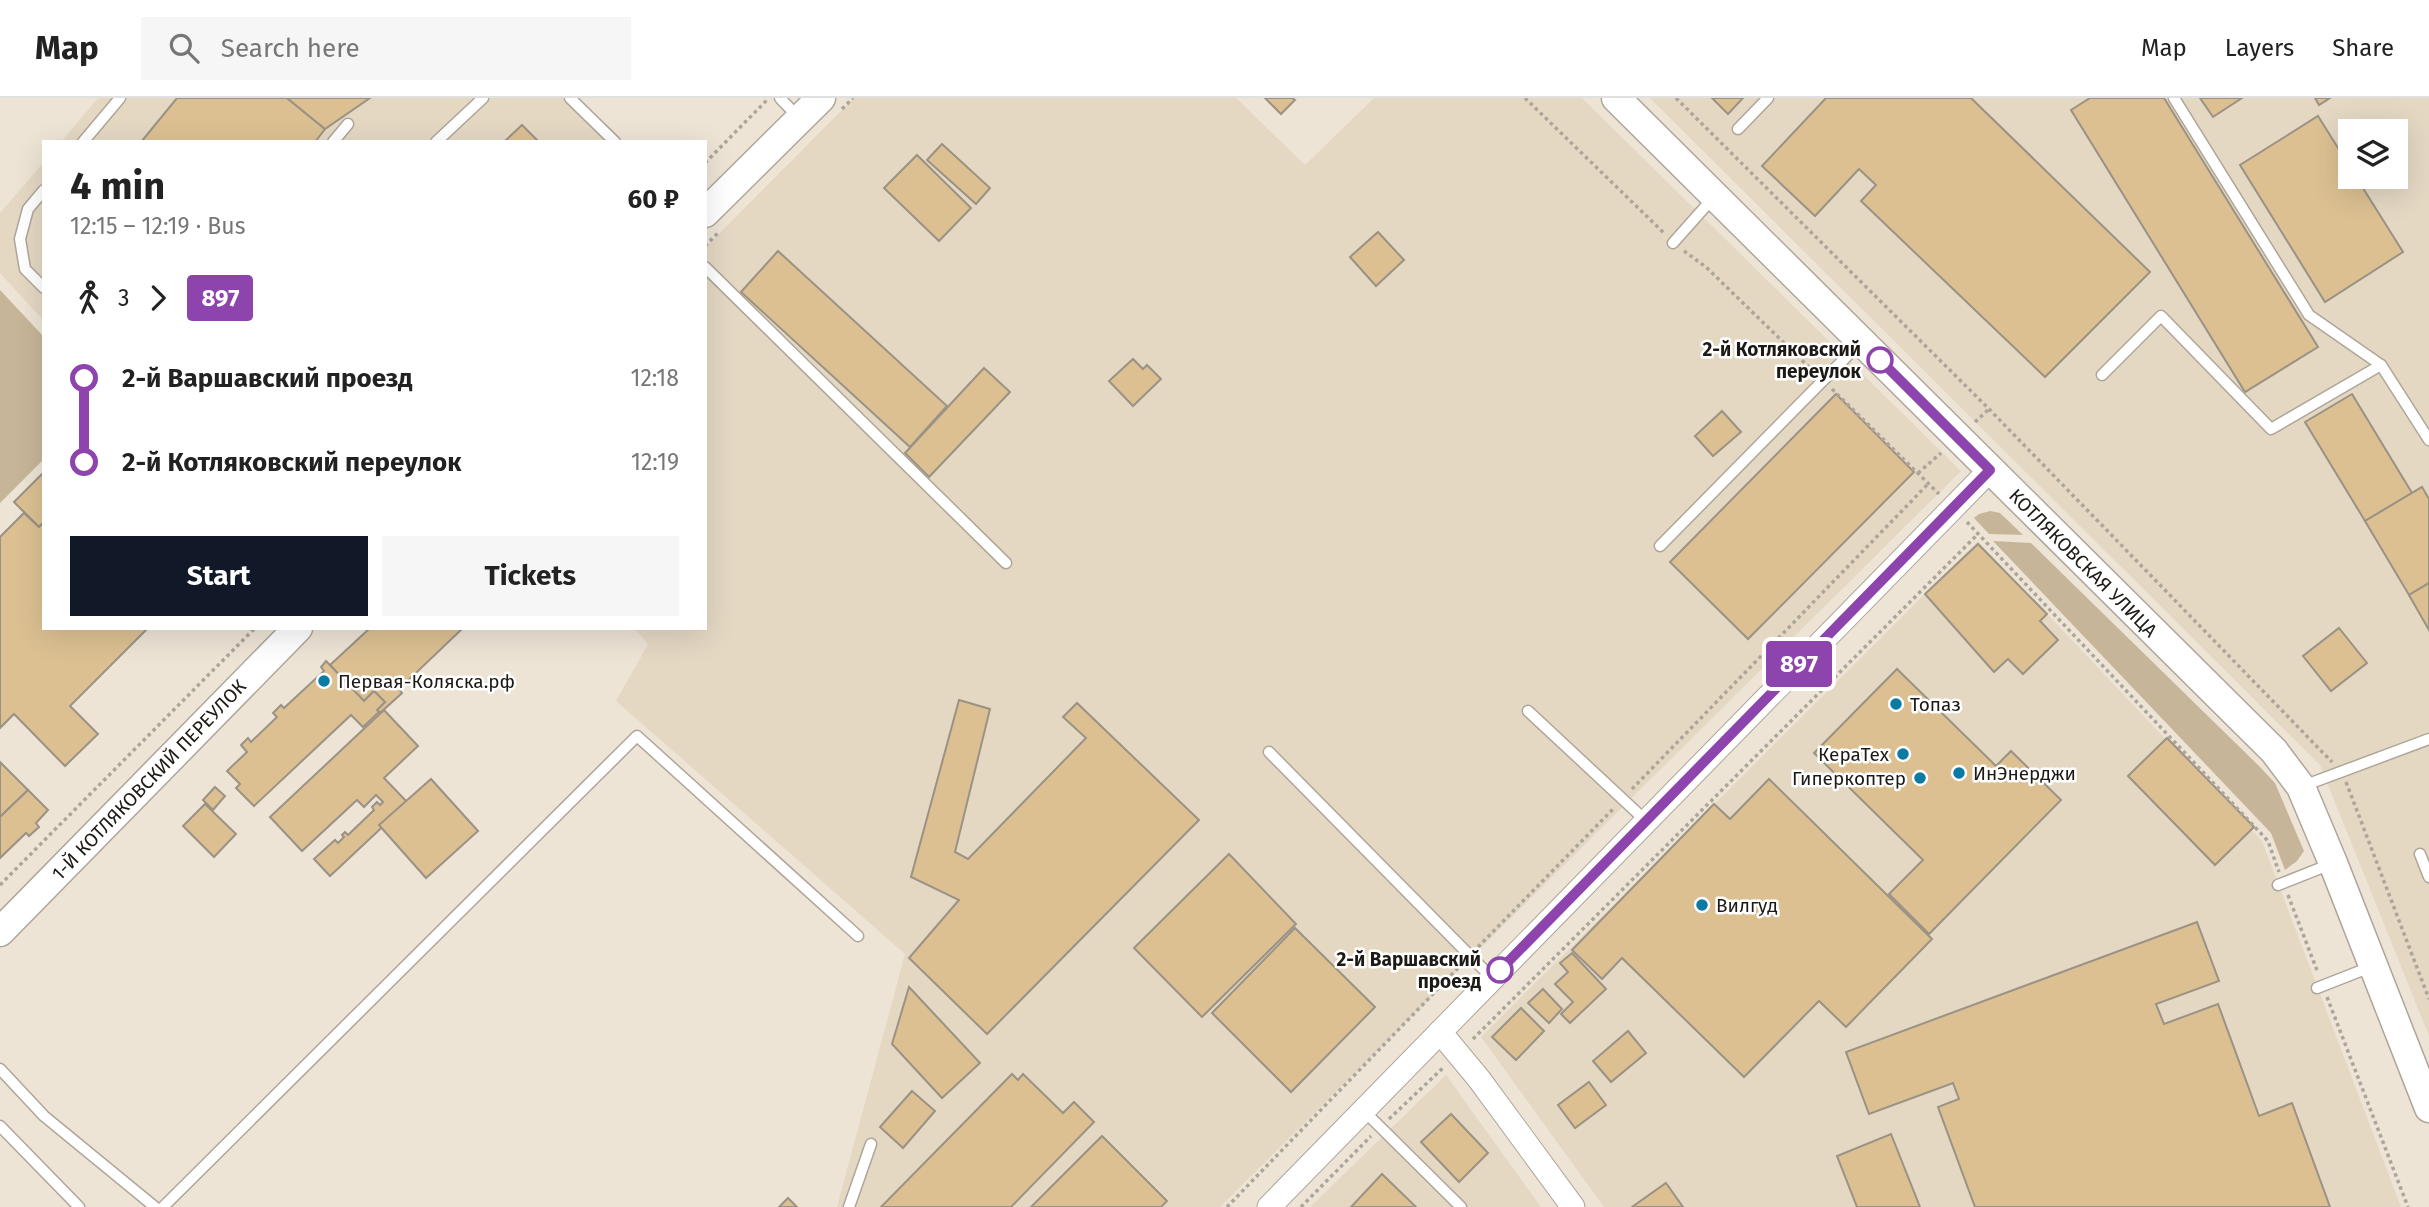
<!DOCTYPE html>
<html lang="en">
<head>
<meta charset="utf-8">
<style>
  :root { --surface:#fff; --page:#f6f6f6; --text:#222; --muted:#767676; --line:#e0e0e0; --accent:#111827 }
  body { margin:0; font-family:"Fira Sans",sans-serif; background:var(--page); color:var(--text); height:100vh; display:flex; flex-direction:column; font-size:26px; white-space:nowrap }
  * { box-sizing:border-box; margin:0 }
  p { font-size:23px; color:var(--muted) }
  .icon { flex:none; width:38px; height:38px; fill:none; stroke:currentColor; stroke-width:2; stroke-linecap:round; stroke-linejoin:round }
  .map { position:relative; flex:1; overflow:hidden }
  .drawer { position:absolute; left:42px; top:42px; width:665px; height:490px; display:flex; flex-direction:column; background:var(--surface); border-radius:0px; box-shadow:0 7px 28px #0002 }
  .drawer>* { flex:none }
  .badge { padding:0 14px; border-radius:5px; font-size:24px; line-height:46px }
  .buttons { position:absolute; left:2338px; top:21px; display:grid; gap:14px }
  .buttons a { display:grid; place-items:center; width:70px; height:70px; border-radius:0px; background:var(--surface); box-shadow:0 7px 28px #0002; font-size:35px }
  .map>.badge { position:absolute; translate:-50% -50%; box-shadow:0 0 0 4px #fff }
  .legs { display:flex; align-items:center; gap:10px; height:77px; padding:0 28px; font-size:23px }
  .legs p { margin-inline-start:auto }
  .summary { display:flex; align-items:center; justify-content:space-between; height:119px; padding:0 28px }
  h1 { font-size:38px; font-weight:700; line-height:52px }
  .cta { display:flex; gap:14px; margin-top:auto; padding:14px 28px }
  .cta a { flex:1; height:80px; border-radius:0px; background:var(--accent); color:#fff; font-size:28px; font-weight:700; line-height:80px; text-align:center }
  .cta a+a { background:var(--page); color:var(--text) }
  ul { padding:0 28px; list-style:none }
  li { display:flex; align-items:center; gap:24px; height:84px; font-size:26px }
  li i { display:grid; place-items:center; width:10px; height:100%; margin:0 9px; background:currentColor }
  li i::after { content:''; width:18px; height:18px; margin:-9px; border:5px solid; border-radius:50%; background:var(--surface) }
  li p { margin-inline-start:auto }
  li:first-child i { background:linear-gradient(#0000 50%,currentColor 0) }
  li:last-child i { background:linear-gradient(currentColor 50%,#0000 0) }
  header { display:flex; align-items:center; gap:42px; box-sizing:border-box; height:98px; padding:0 35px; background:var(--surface); border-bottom:2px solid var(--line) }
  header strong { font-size:33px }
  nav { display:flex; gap:38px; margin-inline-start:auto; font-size:24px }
  .search { width:490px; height:63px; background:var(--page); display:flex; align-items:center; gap:18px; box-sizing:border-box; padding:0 24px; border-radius:0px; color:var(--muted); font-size:26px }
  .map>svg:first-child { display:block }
  .built { fill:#e4d8c3; fill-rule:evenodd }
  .green { fill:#c7b599 }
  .building { fill:#dcc092; stroke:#9a9285; stroke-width:2 }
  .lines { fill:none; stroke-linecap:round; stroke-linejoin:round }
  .service-casing { stroke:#aea699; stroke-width:13 }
  .minor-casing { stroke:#aea699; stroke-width:25 }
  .tertiary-casing { stroke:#aea699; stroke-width:31 }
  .path { stroke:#aca59a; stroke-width:3.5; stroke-dasharray:3.5 3.5; stroke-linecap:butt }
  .service { stroke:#fff; stroke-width:10 }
  .minor { stroke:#fff; stroke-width:23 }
  .tertiary { stroke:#fff; stroke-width:28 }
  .line-1-casing { stroke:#fff; stroke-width:16 }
  .line-1 { stroke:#8e44ad; stroke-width:10 }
  .stop-1-dot { fill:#fff; stroke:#8e44ad; stroke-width:3.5 }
  .poi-dot { fill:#0b7ba4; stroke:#fff; stroke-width:2.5 }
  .labels { text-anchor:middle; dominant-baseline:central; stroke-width:5; stroke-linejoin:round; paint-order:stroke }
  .stop-label { font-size:19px; font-weight:bold; fill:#1d1a15; stroke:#fff; text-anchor:end }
  .street-label { font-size:19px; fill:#1d1a15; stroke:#fff }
  .poi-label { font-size:19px; fill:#1d1a15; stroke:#fff; text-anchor:start }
</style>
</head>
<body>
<header>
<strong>Map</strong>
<div class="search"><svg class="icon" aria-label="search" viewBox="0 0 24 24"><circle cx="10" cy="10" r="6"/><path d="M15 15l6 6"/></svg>Search here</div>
<nav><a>Map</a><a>Layers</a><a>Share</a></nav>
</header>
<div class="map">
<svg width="2429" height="1109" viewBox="0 0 2429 1109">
  <rect width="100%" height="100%" fill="#ede4d6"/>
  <g class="built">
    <path d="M98 0H573L616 44H61Z"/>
    <path d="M854 0H1236L1305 67 1374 0H1582L1961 373 1220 1109H837L905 856 616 603 648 546 634 530H705V150Z"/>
    <path d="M1650 0H2429V938L2320 667ZM2350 33H2396V79H2350Z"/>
    <path d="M44 64V223L0 175V115Z"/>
    <path d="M1978 443 2262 743 2401 1109H1604L1481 939Z"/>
    <path d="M1446 977 1541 1109H1310Z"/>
  </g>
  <g class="green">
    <path d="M0 192 44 239V361L0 405Z"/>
    <path d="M1990 413 2000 415 2023 437 1989 436 1974 420 1979 416Z"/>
    <path d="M1993 443 2031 445 2259 668 2275 685 2304 753 2297 763 2285 772 2271 735Z"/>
  </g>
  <g class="building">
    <path d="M177 0H287L325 31 315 44H141Z"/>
    <path d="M287 0H370L325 31Z"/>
    <path d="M1265 0H1292L1295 2 1281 16Z"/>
    <path d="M1712 0H1743L1728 16Z"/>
    <path d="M1826 0H1971L2150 174 2045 279 1861 103 1876 87 1859 71 1815 118 1762 68Z"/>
    <path d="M2090 0H2164L2318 249 2245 294 2071 12Z"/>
    <path d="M2200 0H2242L2213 19Z"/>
    <path d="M2315 0H2330L2319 7Z"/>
    <path d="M2318 18 2350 69V79H2356L2403 154 2325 204 2240 67Z"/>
    <path d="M522 27 539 44H504Z"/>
    <path d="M942 46 990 90 976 106 927 62Z"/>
    <path d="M917 57 971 110 939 143 884 90Z"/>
    <path d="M1378 134 1404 162 1376 188 1350 159Z"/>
    <path d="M778 153 947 308 910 349 741 194Z"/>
    <path d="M1133 261 1143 271 1147 267 1161 281 1133 308 1109 283Z"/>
    <path d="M984 270 1010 294 929 379 905 355Z"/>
    <path d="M1836 296 1914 374 1748 541 1670 464Z"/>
    <path d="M2352 296 2412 395 2365 423 2305 324Z"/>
    <path d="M1722 313 1741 334 1713 358 1695 338Z"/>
    <path d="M44 374V424L39 429 14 404Z"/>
    <path d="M2422 389 2429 401V485L2409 497 2365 423Z"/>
    <path d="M24 415 39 429 44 424V530H148L70 608 98 636 65 668 14 616 0 630V439Z"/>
    <path d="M1978 446 2047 516 2040 523 2058 542 2023 576 2008 561 1994 574 1925 496Z"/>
    <path d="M2429 485V532L2409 497Z"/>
    <path d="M370 530H463L399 591 402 595 380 615 377 612 385 604 374 593 364 603 330 567Z"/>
    <path d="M2339 530 2367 565 2331 593 2303 558Z"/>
    <path d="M326 563 364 603 374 593 385 604 377 612 379 614 363 629 351 617 254 708 236 690 240 686 227 673 247 654 241 647 248 640 251 644 277 619 273 615 281 607 284 610 324 573 321 569Z"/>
    <path d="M1897 571 1996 668 2011 653 2061 702 1929 836 1889 796 1923 762 1814 655Z"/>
    <path d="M959 602 990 611 955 754 968 761 1086 640 1063 619 1077 605 1199 722 987 936 909 860 959 802 911 779Z"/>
    <path d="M384 612 418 648 384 680 408 705 330 778 314 761 335 742 338 745 344 739 342 737 345 734 348 737 374 712 372 709 377 704 380 707 383 704 376 697 364 709 357 702 302 753 270 719Z"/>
    <path d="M2167 640 2254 729 2215 767 2128 678Z"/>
    <path d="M0 664 28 692 0 719Z"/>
    <path d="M431 681 478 733 426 780 379 727Z"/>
    <path d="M1769 681 1932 841 1846 929 1819 903 1744 979 1622 860 1602 881 1572 852 1714 706 1730 721Z"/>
    <path d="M215 689 225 698 213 712 203 702Z"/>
    <path d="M28 692 48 712 36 725 39 729 29 738 26 735 0 760V719Z"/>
    <path d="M205 706 236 736 214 759 183 728Z"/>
    <path d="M1229 756 1296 826 1202 919 1134 850Z"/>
    <path d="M2197 824 2219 883 2156 906 2164 926 2218 906 2259 1018 2292 1005 2330 1109H1975L1938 1009 1959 1001 1953 985 1869 1016 1846 954Z"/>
    <path d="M1295 830 1375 909 1291 994 1212 915Z"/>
    <path d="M1572 855 1606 891 1570 925 1561 916 1573 904 1555 886 1568 874 1560 865Z"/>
    <path d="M909 889 980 965 942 1000 892 946Z"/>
    <path d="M1543 891 1562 911 1549 925 1528 905Z"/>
    <path d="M1521 910 1544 933 1516 962 1492 939Z"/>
    <path d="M1628 933 1646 955 1611 984 1593 963Z"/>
    <path d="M1012 976 1018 982 1023 976 1063 1015 1074 1004 1094 1024 1011 1109H881Z"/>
    <path d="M1589 984 1606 1007 1575 1030 1558 1007Z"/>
    <path d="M912 993 935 1013 903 1050 880 1029Z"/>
    <path d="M1451 1016 1488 1055 1459 1084 1421 1044Z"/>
    <path d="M1891 1036 1920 1109H1857L1837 1058Z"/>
    <path d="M1102 1038 1167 1103 1161 1109H1031Z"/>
    <path d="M1382 1076 1416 1109H1351Z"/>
    <path d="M1666 1085 1683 1109H1632Z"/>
    <path d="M788 1100 797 1109H779Z"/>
  </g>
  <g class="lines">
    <defs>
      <g id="service">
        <path d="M570 0 615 44"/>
        <path d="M780 0 798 19"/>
        <path d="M2174 0 2309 217 2381 267 2429 342"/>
        <path d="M1738 31 1768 0"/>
        <path d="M83 44 120 0"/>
        <path d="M333 44 348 26"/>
        <path d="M436 44 483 0"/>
        <path d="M44 92 28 111 20 141 25 171 44 190"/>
        <path d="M1673 145 1713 100"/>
        <path d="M705 169 1006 465"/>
        <path d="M2102 277 2161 218 2271 331 2381 267"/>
        <path d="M1660 448 1860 245"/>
        <path d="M1528 613 1645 722"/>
        <path d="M1269 654 1492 880"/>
        <path d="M2303 688 2429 641"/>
        <path d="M2420 756 2429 779"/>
        <path d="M2278 787 2331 766"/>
        <path d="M2317 890 2373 868"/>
        <path d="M0 971 44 1018 155 1109"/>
        <path d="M1364 1013 1461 1109"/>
        <path d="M0 1028 79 1109"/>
        <path d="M163 1109 637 638 858 838"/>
        <path d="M849 1109 871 1046"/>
      </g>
      <g id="minor">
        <path d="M1440 934 1479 981 1573 1109"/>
        <path d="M1269 1109 1990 372"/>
      </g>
      <g id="tertiary">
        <path d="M1616 0 2274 653 2301 689 2333 765 2429 1010"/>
        <path d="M705 115 821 0"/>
        <path d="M0 834 298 530"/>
      </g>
    </defs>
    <use href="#service" class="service-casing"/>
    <use href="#minor" class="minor-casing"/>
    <use href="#tertiary" class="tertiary-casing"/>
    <g class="path">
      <path d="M1525 0 1665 136"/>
      <path d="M1676 0 1989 311 2332 664"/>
      <path d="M842 11 853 0"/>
      <path d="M705 65 767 2"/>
      <path d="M705 148 718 135"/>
      <path d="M1684 153 1706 169 1814 274"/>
      <path d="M1832 291 1939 396"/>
      <path d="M1975 324 1989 311"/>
      <path d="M1918 375 1941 355"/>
      <path d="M1967 424 2268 743 2279 774"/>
      <path d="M2346 684 2429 901"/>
      <path d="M1632 691 1928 386"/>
      <path d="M0 787 255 530"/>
      <path d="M2288 797 2318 875"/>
      <path d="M1478 849 1615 709"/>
      <path d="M2327 899 2408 1109"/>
      <path d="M1473 941 1978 436"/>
      <path d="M1389 1021 1445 968"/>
      <path d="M1227 1109 1461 867"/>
      <path d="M1301 1109 1371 1038"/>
    </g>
    <use href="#service" class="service"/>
    <use href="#minor" class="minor"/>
    <use href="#tertiary" class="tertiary"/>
  </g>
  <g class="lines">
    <defs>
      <path id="line-1" d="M1500 872 1990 372 1880 262"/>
    </defs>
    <use href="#line-1" class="line-1-casing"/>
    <use href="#line-1" class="line-1"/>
  </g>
  <g class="stop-1-dot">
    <circle cx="1880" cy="262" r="12"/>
    <circle cx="1500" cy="872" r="12"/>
  </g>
  <g class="poi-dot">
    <circle cx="324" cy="583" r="7"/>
    <circle cx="1896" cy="606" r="7"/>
    <circle cx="1903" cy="656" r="7"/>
    <circle cx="1959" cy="675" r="7"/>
    <circle cx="1920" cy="680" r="7"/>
    <circle cx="1702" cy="807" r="7"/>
  </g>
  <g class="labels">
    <g class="stop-label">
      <text x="1861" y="251">2-й Котляковский<tspan x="1861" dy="22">переулок</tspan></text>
      <text x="1481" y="861">2-й Варшавский<tspan x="1481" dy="22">проезд</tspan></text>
    </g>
    <g class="street-label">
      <text transform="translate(2083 465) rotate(45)">КОТЛЯКОВСКАЯ УЛИЦА</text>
      <text transform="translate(149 682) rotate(-46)">1-Й КОТЛЯКОВСКИЙ ПЕРЕУЛОК</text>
    </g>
    <g class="poi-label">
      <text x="338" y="583">Первая-Коляска.рф</text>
      <text x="1910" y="606">Топаз</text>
      <text x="1889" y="656" text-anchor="end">КераТех</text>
      <text x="1973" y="675">ИнЭнерджи</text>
      <text x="1906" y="680" text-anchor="end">Гиперкоптер</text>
      <text x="1716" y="807">Вилгуд</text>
    </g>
  </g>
</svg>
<div class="buttons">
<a><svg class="icon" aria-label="layers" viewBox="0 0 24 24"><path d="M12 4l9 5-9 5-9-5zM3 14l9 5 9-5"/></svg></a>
</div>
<b class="badge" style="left:1799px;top:566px;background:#8e44ad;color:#fff">897</b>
<section class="drawer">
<div class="summary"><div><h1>4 min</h1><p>12:15 – 12:19 · Bus</p></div><b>60 ₽</b></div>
<div class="legs"><svg class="icon" aria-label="walk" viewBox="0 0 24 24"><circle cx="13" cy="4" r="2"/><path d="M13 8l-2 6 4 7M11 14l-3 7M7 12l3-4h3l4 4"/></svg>3<svg class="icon" aria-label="forward" viewBox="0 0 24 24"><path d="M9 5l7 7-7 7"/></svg><b class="badge" style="background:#8e44ad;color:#fff">897</b></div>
<ul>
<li><i style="color:#8e44ad"></i><b>2-й Варшавский проезд</b><p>12:18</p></li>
<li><i style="color:#8e44ad"></i><b>2-й Котляковский переулок</b><p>12:19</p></li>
</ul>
<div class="cta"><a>Start</a><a>Tickets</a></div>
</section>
</div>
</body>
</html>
